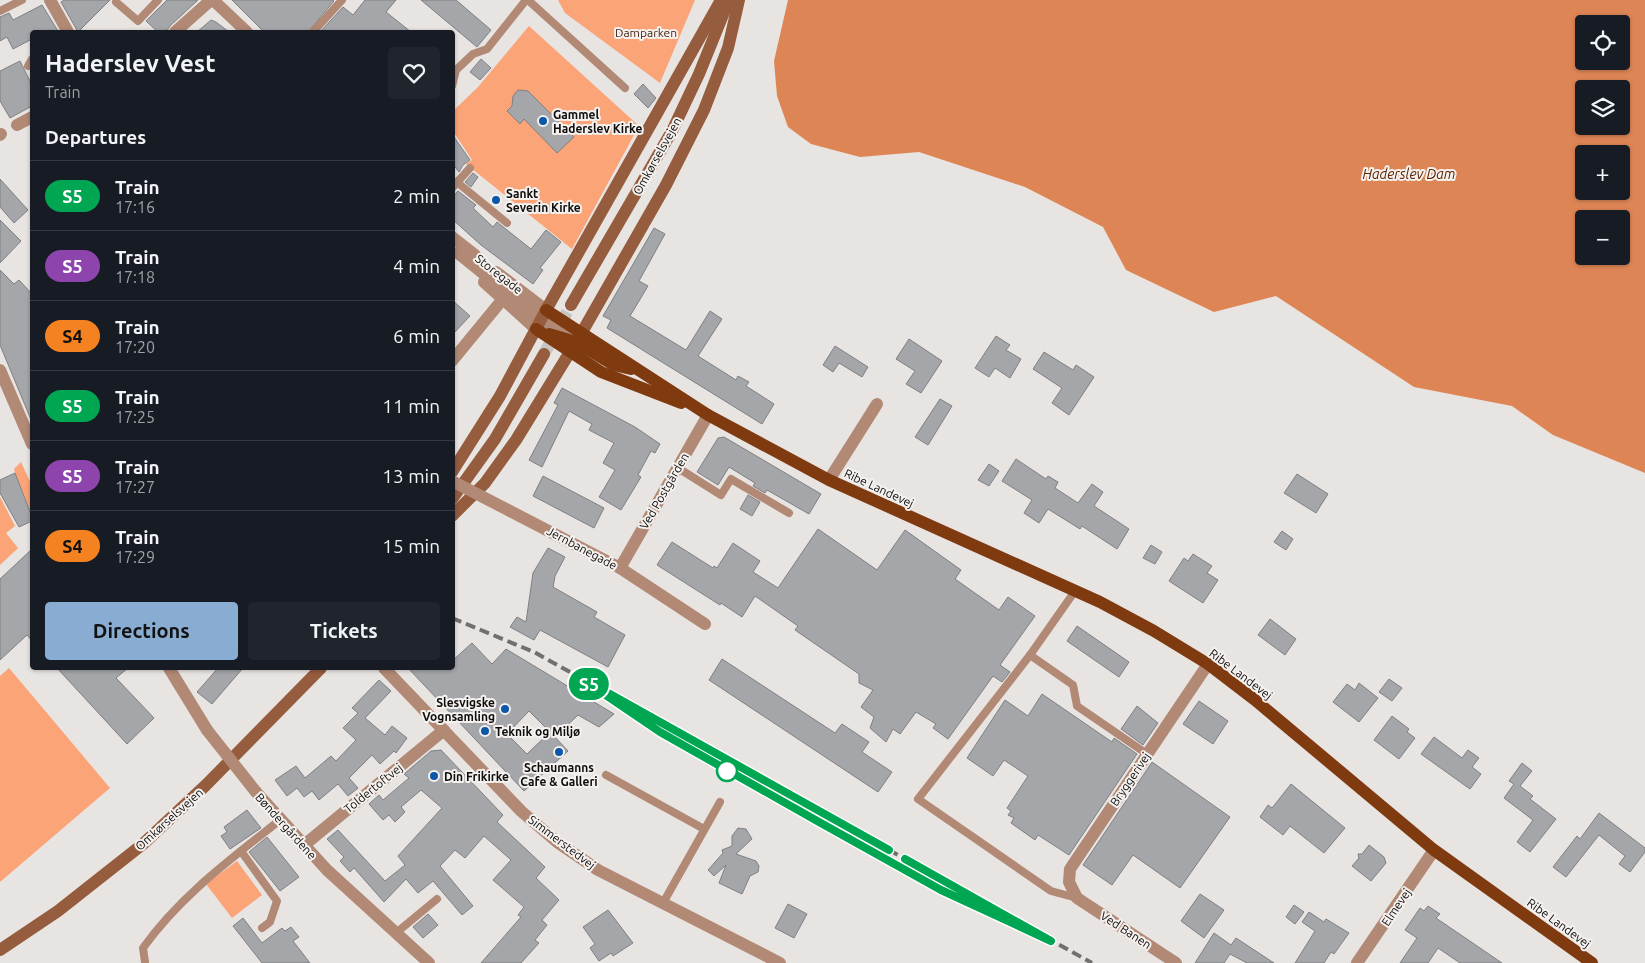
<!DOCTYPE html>
<html lang="en">
<head>
<meta charset="utf-8">
<style>
  :root { --surface:#171b24; --page:#20242c; --text:#f1f3f6; --muted:#9ea1a6; --line:#363941; --accent:#89add2 }
  body { margin:0; font-family:Ubuntu,sans-serif; background:var(--page); color:var(--text); height:100vh; display:flex; flex-direction:column; font-size:19px; white-space:nowrap }
  * { box-sizing:border-box; margin:0 }
  p { font-size:16px; color:var(--muted) }
  .icon { flex:none; width:28px; height:28px; fill:none; stroke:currentColor; stroke-width:2; stroke-linecap:round; stroke-linejoin:round }
  .map { position:relative; flex:1; overflow:hidden }
  .drawer { position:absolute; left:30px; top:30px; width:425px; height:640px; display:flex; flex-direction:column; background:var(--surface); border-radius:5px; box-shadow:0 1px 4px #0004 }
  .drawer>* { flex:none }
  .badge { padding:0 10px; border-radius:16px; font-size:18px; line-height:32px }
  .buttons { position:absolute; left:1575px; top:15px; display:grid; gap:10px }
  .buttons a { display:grid; place-items:center; width:55px; height:55px; border-radius:5px; background:var(--surface); box-shadow:0 1px 4px #0004; font-size:25px }
  .map>.badge { position:absolute; translate:-50% -50%; box-shadow:0 0 0 2px #fff }
  h2 { padding:0 15px; font-size:19px; line-height:45px }
  .round { display:grid; place-items:center; flex:none; width:52px; height:52px; border-radius:5px; background:var(--page) }
  .summary { display:flex; align-items:center; justify-content:space-between; height:85px; padding:0 15px }
  h1 { font-size:24px; font-weight:700; line-height:38px }
  .action { display:flex; gap:10px; margin-top:auto; padding:10px 15px }
  .action a { flex:1; height:58px; border-radius:5px; background:var(--accent); color:#111; font-size:20px; font-weight:700; line-height:58px; text-align:center }
  .action a+a { background:var(--page); color:var(--text) }
  ul { padding:0; list-style:none }
  li { display:flex; align-items:center; gap:15px; height:70px; padding:0 15px; border-top:1px solid var(--line) }
  li div { flex:1 }
  li b { display:block; font-size:19px }
  li em { font-style:normal }
  li .badge { min-width:55px; font-weight:700; text-align:center }
  .map>svg:first-child { display:block }
  .green { fill:#faa477 }
  .water { fill:#de8555; fill-rule:evenodd }
  .building { fill:#a4a6a9; stroke:#7e8083; fill-rule:evenodd }
  .lines { fill:none; stroke-linecap:round; stroke-linejoin:round }
  .secondary-tunnel { stroke:#c7c4c2; stroke-width:12; stroke-dasharray:12 6; stroke-linecap:butt }
  .service { stroke:#b18975; stroke-width:8 }
  .minor { stroke:#b18975; stroke-width:12 }
  .tertiary { stroke:#b18975; stroke-width:12 }
  .secondary { stroke:#955c3e; stroke-width:12 }
  .primary { stroke:#7f3a0f; stroke-width:12 }
  .rail { stroke:#72706e; stroke-width:4; stroke-dasharray:10 5; stroke-linecap:butt }
  .minor-bridge { stroke:#b18975; stroke-width:12 }
  .line-casing { stroke:#fff; stroke-width:11 }
  .line { stroke:#00a651; stroke-width:8 }
  .poi-dot { fill:#0a58a7; stroke:#f5f1ef; stroke-width:2 }
  .stop-dot { fill:#fff; stroke:#00a651; stroke-width:2.5 }
  .labels { text-anchor:middle; dominant-baseline:central; stroke-width:4; stroke-linejoin:round; paint-order:stroke }
  .park-label { font-size:12px; fill:#431f0b; stroke:#f5f1ef }
  .poi-label { font-size:12px; font-weight:bold; fill:#0e0d0c; stroke:#f5f1ef; text-anchor:start }
  .street-label { font-size:12px; fill:#0e0d0c; stroke:#f5f1ef }
  .water-label { font-size:14px; font-style:italic; fill:#5b2300; stroke:#f5f1ef }
</style>
</head>
<body>
<div class="map">
<svg width="1645" height="963" viewBox="0 0 1645 963">
  <rect width="100%" height="100%" fill="#e8e4e2"/>
  <g class="green">
    <path d="M558 0H695L660 83 565 13Z"/>
    <path d="M529 26 639 126 572 249 466 164 472 160 453 131V111L478 87Z"/>
    <path d="M21 462 32 486V517L15 473 14 469Z"/>
    <path d="M0 497 15 526 6 533 18 548 0 565Z"/>
    <path d="M9 668 110 788 0 882V676Z"/>
    <path d="M237 861 262 895 232 918 206 884Z"/>
  </g>
  <path class="water" d="M788 0H1645V473L1553 435 1512 406 1414 387 1276 296 1214 312 1126 270 1103 227 1025 187 919 152 860 157 811 144 788 127 777 96 774 61ZM1584 24H1621V61H1584ZM1584 89H1621V126H1584ZM1584 154H1621V191H1584ZM1584 219H1621V256H1584Z"/>
  <g class="building">
    <path d="M64 0H110L78 32 61 2Z"/>
    <path d="M167 0H198L170 26 166 32H158L146 21Z"/>
    <path d="M232 0H333L334 1 308 32H264Z"/>
    <path d="M365 0H396L386 12 411 32H320L343 7 353 15Z"/>
    <path d="M421 0H456L491 30 477 47Z"/>
    <path d="M42 5 58 31 32 32V39L13 49 7 37 0 41V17L9 13 13 20Z"/>
    <path d="M211 20 216 22 229 32H197Z"/>
    <path d="M481 59 491 68 480 80 470 72Z"/>
    <path d="M20 61 32 85V106L10 118 0 101V71Z"/>
    <path d="M643 84 656 98 648 108 634 94Z"/>
    <path d="M518 90 528 91 574 137 557 153 524 119 520 124 507 111 512 106 513 96Z"/>
    <path d="M452 134 470 160 463 165 459 172 452 163Z"/>
    <path d="M473 173 478 177 471 187 465 182Z"/>
    <path d="M0 179 28 210 14 223 0 207Z"/>
    <path d="M458 191 476 205 473 208 493 227 497 222 531 249 546 230 561 242 540 268 543 270 533 284 481 245 452 219V198Z"/>
    <path d="M0 220 21 241 0 263Z"/>
    <path d="M654 228 665 234 639 281 648 286 630 316 686 350 710 311 722 319 698 356 736 380 738 376 749 382 746 386 774 404 762 424 607 328 611 320 603 316Z"/>
    <path d="M0 270 14 284 19 280 32 294V422L0 345Z"/>
    <path d="M452 300 470 316 452 335Z"/>
    <path d="M996 336 1010 345 1006 350 1021 359 1010 378 995 368 989 377 975 368Z"/>
    <path d="M909 339 942 361 921 393 906 384 915 371 896 359Z"/>
    <path d="M835 346 868 367 862 377 839 363 833 372 823 365Z"/>
    <path d="M1044 352 1073 370 1076 365 1094 377 1069 415 1052 403 1062 388 1033 369Z"/>
    <path d="M562 388 635 427 660 444 655 453 651 451 638 475 641 477 621 510 599 497 615 470 603 463 614 443 589 430 592 424 569 411 542 467 529 460 558 405 554 403Z"/>
    <path d="M940 399 952 406 928 445 915 437Z"/>
    <path d="M724 437 821 494 809 514 767 490 765 493 753 486 755 483 729 467 718 485 697 472 718 438Z"/>
    <path d="M1016 459 1046 479 1048 476 1058 482 1055 488 1078 503 1092 484 1103 492 1094 506 1129 529 1117 549 1082 526 1080 529 1048 509 1039 523 1024 513 1032 500 1002 481Z"/>
    <path d="M989 464 999 471 989 486 978 480Z"/>
    <path d="M15 473 32 517V521L19 527 0 493V480Z"/>
    <path d="M1297 474 1328 494 1316 513 1284 493Z"/>
    <path d="M543 476 604 508 594 528 533 496Z"/>
    <path d="M748 495 760 502 752 516 740 509Z"/>
    <path d="M818 529 877 570 905 530 961 570 955 579 999 610 1008 597 1035 616 1000 665 1010 672 1002 682 993 676 948 739 933 728 936 724 916 712 900 734 893 729 886 742 870 728 874 717 861 707 873 690 859 683V674L795 630 798 626 755 596 742 617 721 603 720 605 657 565 672 542 713 568 714 566 717 568 733 543 760 561 753 572 778 588Z"/>
    <path d="M1282 531 1293 539 1286 550 1274 542Z"/>
    <path d="M1151 545 1162 552 1155 564 1143 558Z"/>
    <path d="M548 548 565 557 555 576 553 587 597 612 594 617 625 635 608 667 540 630 534 640 510 627 517 617 526 622 533 573Z"/>
    <path d="M32 549V641L27 635 0 660V579Z"/>
    <path d="M1193 554 1212 566 1207 573 1218 580 1203 603 1169 581 1184 558 1188 561Z"/>
    <path d="M1270 619 1296 639 1285 655 1258 635Z"/>
    <path d="M1077 626 1129 662 1119 677 1067 641Z"/>
    <path d="M472 643 492 664 506 649 614 714 599 727 578 715 555 737 568 751 524 791 408 668H452V661ZM529 711 550 732 527 754 507 734Z"/>
    <path d="M722 659 835 733 842 724 869 742 862 752 892 772 878 792 709 680Z"/>
    <path d="M57 668H128L116 678 154 718 127 744Z"/>
    <path d="M218 668H243L212 704 197 692Z"/>
    <path d="M1389 679 1402 688 1392 701 1379 692Z"/>
    <path d="M379 680 391 691 365 718 385 735 392 726 407 738 396 753 394 751 380 764 372 755 349 778 358 788 348 796 338 784 319 800 312 791 304 797 297 788 287 796 275 780 296 766 305 778 331 756 336 761 356 740 343 728 358 713 352 708Z"/>
    <path d="M1359 683 1378 698 1359 722 1333 702 1347 684 1355 690Z"/>
    <path d="M1042 694 1112 742 1114 738 1137 754 1069 855 1038 835 1035 840 1011 823 1014 818 1008 815 1011 811 1007 808 1028 776 1004 760 993 776 967 758 1005 700 1028 716Z"/>
    <path d="M1199 701 1228 721 1213 744 1183 724Z"/>
    <path d="M1137 706 1158 723 1143 745 1121 729Z"/>
    <path d="M1392 716 1409 729 1407 732 1415 738 1399 759 1374 740Z"/>
    <path d="M1434 737 1462 758 1468 750 1479 758 1472 767 1481 774 1470 789 1421 754Z"/>
    <path d="M441 750 503 815 497 822 545 867 536 878 559 900 542 920 547 925 535 940 539 943 521 963H481L521 917 518 915 524 907 493 880 511 860 484 836 465 858 455 850 440 866 473 906 462 915 433 881 418 893 406 879 384 902 354 868 350 872 340 861 344 857 327 839 338 830 385 881 405 865 398 856 442 808 421 790 401 807 405 812 395 822 389 815 383 820 369 804 379 795 383 800 409 778 404 774 431 751Z"/>
    <path d="M1152 762 1230 817 1180 888 1133 855 1112 885 1083 865Z"/>
    <path d="M1522 763 1532 771 1520 786 1533 796 1530 799 1556 819 1530 852 1517 842 1533 820 1504 798 1514 784 1509 781Z"/>
    <path d="M1291 784 1345 828 1324 853 1290 826 1283 835 1260 817 1268 805 1272 808Z"/>
    <path d="M247 810 261 828 230 849 221 836 227 832 224 827Z"/>
    <path d="M1599 813 1645 848V852L1630 872 1619 864 1625 856 1599 835 1566 877 1553 867 1577 836 1580 839Z"/>
    <path d="M738 828 746 829 752 839 736 854 756 861 759 866 758 872 750 876 742 894 719 883 726 865 714 876 708 870 723 853 722 850 732 846V836Z"/>
    <path d="M267 837 299 877 280 891 249 852Z"/>
    <path d="M1369 845 1384 857 1386 863 1371 881 1352 866 1359 858 1358 854H1362Z"/>
    <path d="M1200 894 1224 910 1204 938 1181 921Z"/>
    <path d="M788 904 807 914 794 938 775 928Z"/>
    <path d="M1294 905 1304 912 1295 924 1286 917Z"/>
    <path d="M1428 906 1440 914 1436 918 1502 963H1460L1438 948 1428 963H1400L1417 938 1405 930 1420 908 1424 911Z"/>
    <path d="M608 910 633 943 613 956 611 953 599 961 590 948 595 944 583 927Z"/>
    <path d="M1309 912 1324 922 1326 919 1349 933 1334 954 1331 952 1324 963H1295L1315 931 1302 922Z"/>
    <path d="M428 914 438 925 423 938 413 927Z"/>
    <path d="M243 918 262 943 282 928 285 931 291 927 299 937 293 941 310 963H262L233 926Z"/>
    <path d="M1214 933 1231 945 1236 938 1274 963H1247L1230 954 1224 963H1195Z"/>
  </g>
  <g class="lines">
    <path class="secondary-tunnel" d="M544 354 571 305"/>
    <g class="service">
      <path d="M528 0 625 88"/>
      <path d="M116 2 138 21 158 0"/>
      <path d="M0 11 22 0"/>
      <path d="M313 32 342 0"/>
      <path d="M28 66 32 59"/>
      <path d="M452 86 456 70 473 54 487 49 526 0"/>
      <path d="M458 183 507 223"/>
      <path d="M452 188 470 168"/>
      <path d="M678 468 721 495 731 479 789 513"/>
      <path d="M1075 591 1030 655 918 799 1051 891 1077 898"/>
      <path d="M1030 655 1073 685 1077 706 1147 754"/>
      <path d="M606 775 704 829"/>
      <path d="M241 851 277 901 270 922 262 928"/>
      <path d="M663 903 720 802"/>
      <path d="M396 933 437 899"/>
      <path d="M145 962 143 948C180 896 231 859 280 820"/>
    </g>
    <g class="minor">
      <path d="M50 0 68 32"/>
      <path d="M175 32 211 0"/>
      <path d="M17 125 32 117"/>
      <path d="M0 135 1 134"/>
      <path d="M0 370 32 444"/>
      <path d="M829 480 877 404"/>
      <path d="M510 511 620 568 705 624"/>
      <path d="M620 568 708 415"/>
      <path d="M169 668 207 730"/>
      <path d="M256 792 327 870 429 963"/>
      <path d="M303 846 444 730"/>
      <path d="M1176 963 1077 898 1069 882 1070 869 1208 664"/>
    </g>
    <g class="tertiary">
      <path d="M213 0 247 32"/>
      <path d="M452 237 475 255"/>
      <path d="M458 253 541 320 575 332"/>
      <path d="M496 272 546 310"/>
      <path d="M484 282 536 329"/>
      <path d="M452 361 502 300"/>
      <path d="M384 668 521 811 557 842 598 870 780 963"/>
      <path d="M1357 963 1434 850"/>
    </g>
    <g class="secondary">
      <path d="M571 305 672 131 699 74 729 0"/>
      <path d="M452 472 500 396 546 310 721 0"/>
      <path d="M452 499 495 439 544 354"/>
      <path d="M452 516 485 483 516 440 581 334 666 185 704 110 728 48 739 0"/>
      <path d="M0 950 58 911 143 844 206 785 321 668"/>
    </g>
    <g class="primary">
      <path d="M546 310 708 415 829 480 1100 602 1154 631 1208 664 1255 700 1434 850 1592 963"/>
      <path d="M536 329 601 372 681 403"/>
      <path d="M549 334 576 342 614 365 631 369"/>
    </g>
    <g class="rail">
      <path d="M452 618 534 652 1092 963"/>
      <path d="M638 717C694 755 755 787 815 820 870 851 924 884 982 909"/>
    </g>
    <g class="minor-bridge">
      <path d="M452 481 510 511"/>
      <path d="M207 730 256 792"/>
    </g>
  </g>
  <g class="lines">
    <defs>
      <path id="line" d="M889 850 576 675 660 732 819 822 941 890 1051 941 905 859"/>
    </defs>
    <use href="#line" class="line-casing"/>
    <use href="#line" class="line"/>
  </g>
  <g class="poi-dot">
    <circle cx="543" cy="121" r="5"/>
    <circle cx="496" cy="200" r="5"/>
    <circle cx="505" cy="709" r="5"/>
    <circle cx="485" cy="731" r="5"/>
    <circle cx="559" cy="752" r="5"/>
    <circle cx="434" cy="776" r="5"/>
  </g>
  <circle class="stop-dot" cx="727" cy="771" r="10"/>
  <g class="labels">
    <g class="park-label">
      <text x="646" y="32">Damparken</text>
    </g>
    <g class="poi-label">
      <text x="553" y="114">Gammel<tspan x="553" dy="14">Haderslev Kirke</tspan></text>
      <text x="506" y="193">Sankt<tspan x="506" dy="14">Severin Kirke</tspan></text>
      <text x="495" y="702" text-anchor="end">Slesvigske<tspan x="495" dy="14">Vognsamling</tspan></text>
      <text x="495" y="731">Teknik og Miljø</text>
      <text x="559" y="767" text-anchor="middle">Schaumanns<tspan x="559" dy="14">Cafe &amp; Galleri</tspan></text>
      <text x="444" y="776">Din Frikirke</text>
    </g>
    <g class="street-label">
      <text transform="translate(657 156) rotate(-61)">Omkørselsvejen</text>
      <text transform="translate(499 274) rotate(38)">Storegade</text>
      <text transform="translate(879 488) rotate(25)">Ribe Landevej</text>
      <text transform="translate(664 491) rotate(-60)">Ved Postgården</text>
      <text transform="translate(582 548) rotate(28)">Jernbanegade</text>
      <text transform="translate(1241 674) rotate(37)">Ribe Landevej</text>
      <text transform="translate(1130 779) rotate(-56)">Bryggerivej</text>
      <text transform="translate(373 788) rotate(-39)">Toldertoftvej</text>
      <text transform="translate(169 819) rotate(-42)">Omkørselsvejen</text>
      <text transform="translate(286 826) rotate(48)">Bøndergårdene</text>
      <text transform="translate(562 842) rotate(37)">Simmerstedvej</text>
      <text transform="translate(1396 907) rotate(-56)">Elmevej</text>
      <text transform="translate(1559 923) rotate(36)">Ribe Landevej</text>
      <text transform="translate(1126 930) rotate(33)">Ved Banen</text>
    </g>
    <g class="water-label">
      <text x="1409" y="174">Haderslev Dam</text>
    </g>
  </g>
</svg>
<div class="buttons">
<a><svg class="icon" aria-label="locate" viewBox="0 0 24 24"><circle cx="12" cy="12" r="6"/><path d="M12 2v4M12 18v4M2 12h4M18 12h4"/></svg></a>
<a><svg class="icon" aria-label="layers" viewBox="0 0 24 24"><path d="M12 4l9 5-9 5-9-5zM3 14l9 5 9-5"/></svg></a>
<a>+</a>
<a>−</a>
</div>
<b class="badge" style="left:589px;top:684px;background:#00a651;color:#fff">S5</b>
<section class="drawer">
<div class="summary"><div><h1>Haderslev Vest</h1><p>Train</p></div><a class="round"><svg class="icon" aria-label="heart" viewBox="0 0 24 24"><path d="M12 20l-8-8c-3-5 5-10 8-4 3-6 11-1 8 4z"/></svg></a></div>
<h2>Departures</h2>
<ul>
<li><span class="badge" style="background:#00a651;color:#fff">S5</span><div><b>Train</b><p>17:16</p></div><em>2 min</em></li>
<li><span class="badge" style="background:#8e44ad;color:#fff">S5</span><div><b>Train</b><p>17:18</p></div><em>4 min</em></li>
<li><span class="badge" style="background:#f58220;color:#111">S4</span><div><b>Train</b><p>17:20</p></div><em>6 min</em></li>
<li><span class="badge" style="background:#00a651;color:#fff">S5</span><div><b>Train</b><p>17:25</p></div><em>11 min</em></li>
<li><span class="badge" style="background:#8e44ad;color:#fff">S5</span><div><b>Train</b><p>17:27</p></div><em>13 min</em></li>
<li><span class="badge" style="background:#f58220;color:#111">S4</span><div><b>Train</b><p>17:29</p></div><em>15 min</em></li>
</ul>
<div class="action"><a>Directions</a><a>Tickets</a></div>
</section>
</div>
</body>
</html>
